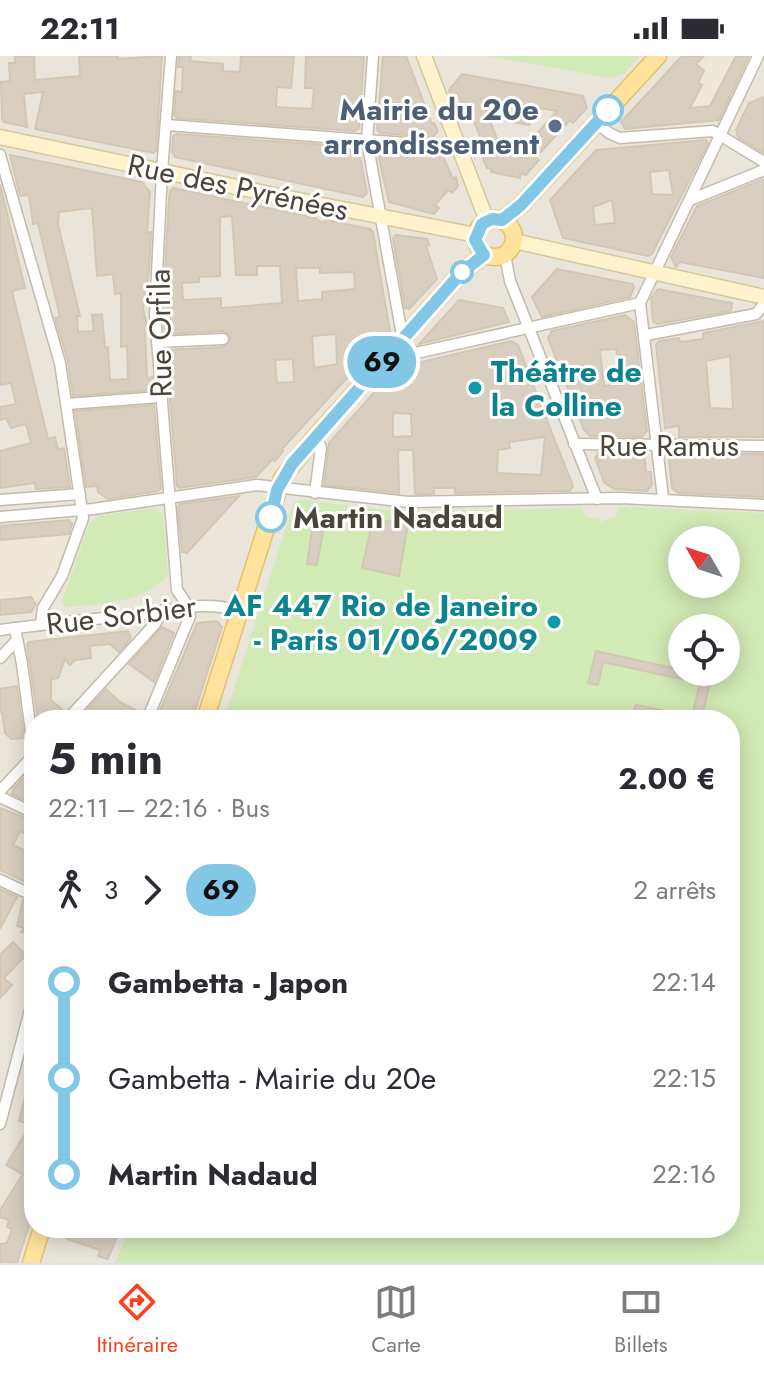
<!DOCTYPE html>
<html lang="fr">
<head>
<meta charset="utf-8">
<style>
  :root { --surface:#fff; --page:#f2f2f3; --text:#2b2b33; --muted:#7c7c81; --line:#e1e1e2; --accent:#fc3f1d }
  body { margin:0; font-family:Jost,sans-serif; background:var(--page); color:var(--text); height:100vh; display:flex; flex-direction:column; font-size:30px; white-space:nowrap }
  * { box-sizing:border-box; margin:0 }
  p { font-size:26px; color:var(--muted) }
  .icon { flex:none; width:44px; height:44px; fill:none; stroke:currentColor; stroke-width:2; stroke-linecap:round; stroke-linejoin:round }
  .map { position:relative; flex:1; overflow:hidden }
  .side { position:absolute; left:24px; top:654px; width:716px; height:528px; display:flex; flex-direction:column; background:var(--surface); border-radius:32px; box-shadow:0 4px 20px #0003 }
  .side>* { flex:none }
  .badge { padding:0 16px; border-radius:26px; font-size:28px; line-height:52px }
  .needle { width:52px; rotate:309deg }
  .buttons { position:absolute; left:668px; top:470px; display:grid; gap:16px }
  .buttons a { display:grid; place-items:center; width:72px; height:72px; border-radius:50%; background:var(--surface); box-shadow:0 4px 20px #0003; font-size:40px }
  .map>.badge { position:absolute; translate:-50% -50%; box-shadow:0 0 0 4px #fff }
  .legs { display:flex; align-items:center; gap:12px; height:88px; padding:0 24px; font-size:26px }
  .legs p { margin-inline-start:auto }
  .overview { display:flex; align-items:center; justify-content:space-between; height:136px; padding:0 24px }
  h1 { font-size:44px; font-weight:700; line-height:60px }
  ul { padding:0 24px; list-style:none }
  li { display:flex; align-items:center; gap:28px; height:96px; font-size:30px }
  li i { display:grid; place-items:center; width:12px; height:100%; margin:0 10px; background:currentColor }
  li i::after { content:''; width:20px; height:20px; margin:-10px; border:6px solid; border-radius:50%; background:var(--surface) }
  li p { margin-inline-start:auto }
  li:first-child i { background:linear-gradient(#0000 50%,currentColor 0) }
  li:last-child i { background:linear-gradient(currentColor 50%,#0000 0) }
  .status { display:flex; justify-content:space-between; align-items:center; height:56px; padding:0 40px; background:var(--surface); direction:ltr }
  .status svg { height:22px; fill:currentColor }
  .tabs { display:flex; justify-content:space-around; align-items:center; height:112px; border-top:2px solid var(--line); background:var(--surface); font-size:22px; color:var(--muted) }
  .tabs a { display:grid; justify-items:center; gap:4px }
  .tabs .selected { color:var(--accent) }
  .map>svg:first-child { display:block }
  .residential { fill:#eae5da; fill-rule:evenodd }
  .education { fill:#efe8d6 }
  .green { fill:#d2eab5; fill-rule:evenodd }
  .building { fill:#d8cfc1; stroke:#d3c7b4; stroke-width:2; fill-rule:evenodd }
  .lines { fill:none; stroke-linecap:round; stroke-linejoin:round }
  .street-casing { stroke:#c2bbae; stroke-width:13 }
  .secondary-casing { stroke:#d6c79b; stroke-width:17 }
  .primary-casing { stroke:#e6c16a; stroke-width:19 }
  .street { stroke:#fff; stroke-width:10 }
  .secondary { stroke:#fff3cd; stroke-width:14 }
  .primary { stroke:#ffe39c; stroke-width:16 }
  .line-1-casing { stroke:#fff; stroke-width:18 }
  .line-1 { stroke:#82c8e6; stroke-width:12 }
  .stop-1-dot { fill:#fff; stroke:#82c8e6; stroke-width:4 }
  .service-dot { fill:#5c6f8a; stroke:#fff; stroke-width:3 }
  .culture-dot { fill:#0f9aa8; stroke:#fff; stroke-width:3 }
  .labels { text-anchor:middle; dominant-baseline:central; stroke-width:6; stroke-linejoin:round; paint-order:stroke }
  .service-label { font-size:30px; font-weight:bold; fill:#4e5e75; stroke:#fff; text-anchor:end }
  .street-label { font-size:30px; fill:#4b4439; stroke:#fff }
  .culture-label { font-size:30px; font-weight:bold; fill:#0d838f; stroke:#fff; text-anchor:start }
  .stop-label { font-size:30px; font-weight:bold; fill:#4b4439; stroke:#fff; text-anchor:start }
</style>
</head>
<body>
<div class="status"><b>22:11</b><svg viewBox="0 0 49 12"><path d="M0 12V9h3v3zM5 12V6h3v6zM10 12V3h3v9zM15 12V0h3v12zM26 1h20v11H26zM47 4h2v5h-2z"/></svg></div>
<div class="map">
<svg width="764" height="1207" viewBox="0 0 764 1207">
  <rect width="100%" height="100%" fill="#f6f3ec"/>
  <path class="residential" d="M0 0H764V1207H0ZM682 484H726V528H682ZM682 572H726V616H682ZM34 664H730V1172H34Z"/>
  <g class="education">
    <path d="M711 0 751 1 720 63 686 67 685 54Z"/>
    <path d="M69 464 74 470 57 514 31 556 0 559V470Z"/>
  </g>
  <g class="green">
    <path d="M488 0H640L625 17 610 22Z"/>
    <path d="M301 444 406 456 581 452 586 461 599 462 600 466 616 460 619 451 764 457V1207H115L128 1177 121 1172H730V664H224L294 446ZM682 484H726V528H682ZM682 572H726V616H682Z"/>
    <path d="M153 452 163 458 168 519C141 548 104 547 66 551L62 545 90 467 99 460Z"/>
  </g>
  <g class="building">
    <path d="M15 0H34L35 24 80 20 79 0H118V3L162 0 156 95 153 97 35 73 43 36 24 38 27 71 4 66 2 63 1 26 10 25 9 7H15Z"/>
    <path d="M179 0H191L190 5 223 8V15L240 16 241 0H294L291 32 277 31 276 51 312 53 314 32H305L306 0H364L359 72 355 75 177 62 174 59 176 35 182 36 183 11H178Z"/>
    <path d="M383 0H406L432 68 434 67 438 75 433 81 380 77 377 73Z"/>
    <path d="M682 0H704L696 8 704 15 698 27 702 29 690 52 710 50 736 0H749L719 64 625 73 621 66Z"/>
    <path d="M462 18 583 40 587 52 573 67 570 64 536 101 539 104 526 119 520 118V122L491 116 492 113 487 112 479 93 484 91 466 45 461 46 458 38 450 39 449 34ZM481 42 505 46 502 63 512 66 529 69 533 51 557 55 525 91V88L498 85Z"/>
    <path d="M764 41V97L738 81 736 74 749 47Z"/>
    <path d="M176 78 356 91 361 105 367 137 363 141 175 101 172 96 173 80Z"/>
    <path d="M706 84 708 87 652 198 648 200 563 182 550 144 596 94ZM669 114 673 139 652 138 650 116ZM612 144 615 167 595 169 593 151Z"/>
    <path d="M381 93 442 98 453 123 456 121 458 130 452 137 448 134 435 149 439 152 434 158 389 146 379 103Z"/>
    <path d="M10 99 142 126 150 136 147 177 151 176 149 215 143 252 148 276 145 277 147 322 152 321 153 334 73 340 68 305 55 262 60 261 38 167 33 168 29 139 20 140ZM92 152 97 220 113 218 115 238 121 237V291L127 290 128 323 110 324 108 291 105 292 102 258 92 259 94 275 78 276 77 260H80L58 168 59 156Z"/>
    <path d="M764 123V222L680 206 676 211 671 201 697 150Z"/>
    <path d="M0 128 25 232 12 235 48 383 55 381 58 394 64 392 70 431 36 433 35 427 0 432V395L31 387 26 368 11 372 6 362 0 364V351L16 348 11 327 0 329Z"/>
    <path d="M173 132 315 162 322 167 326 164 370 173 373 176 390 275 282 393 283 395 275 405 273 403 256 421 179 432 177 430 166 294 223 291 231 283 229 278 223 275 165 278 163 254 169 143 170 135ZM232 160 236 219H257V210H280L282 247 221 252V242L183 244 182 227 199 226V221L220 220V161ZM296 212H320V217L354 216 355 233 322 236V243L298 245ZM336 278 337 308 314 312 312 280ZM293 303 294 326 277 327 275 304Z"/>
    <path d="M396 179 427 183 429 189 426 190 437 223 409 253 405 252 393 182Z"/>
    <path d="M557 213 633 228 634 232 630 241 542 261 532 241Z"/>
    <path d="M658 233 732 247 731 255 657 268 653 265 651 242Z"/>
    <path d="M459 244 503 252 509 266 419 288Z"/>
    <path d="M625 259 634 266 647 375 642 381 590 380 584 374 548 282 552 275ZM616 293 617 298 624 303 627 327 604 330 600 294Z"/>
    <path d="M764 265V381H679V370L665 372 656 289 659 285 679 282 680 286 703 283V277ZM730 300 733 353 710 352 706 305Z"/>
    <path d="M511 285 518 289 546 362 573 430 570 435 455 437V432H434V438H415L413 394H398L399 437 324 429 329 387 396 312ZM393 357 411 358 412 380 393 381ZM545 381 541 419 497 417 498 394 510 392 509 386Z"/>
    <path d="M154 349 161 432 158 435 108 443 98 436 97 430 86 431 75 355Z"/>
    <path d="M599 396 644 397 646 416H651L652 429 647 435 614 433 604 426 595 402Z"/>
    <path d="M674 397 764 398V441L678 437 672 432 669 403Z"/>
    <path d="M239 440 187 497 182 496 178 451 180 448Z"/>
    <path d="M373 463 408 468 399 520 362 512Z"/>
    <path d="M69 464 72 468 69 478 0 484V470Z"/>
    <path d="M313 468 324 470 317 509 307 508Z"/>
    <path d="M31 541 36 548 31 556 0 559V544Z"/>
    <path d="M217 565 222 571 192 664H156L197 567Z"/>
    <path d="M162 571 174 577 154 626 129 608Z"/>
    <path d="M128 575 131 582 119 596 110 588 90 590 91 602 75 604 70 609 65 603 58 622 51 623V644L63 654 54 664H38L27 589 29 586Z"/>
    <path d="M596 595 682 614V616L712 619 701 664H691L700 627 603 606 598 629 588 627Z"/>
    <path d="M17 630 24 682 11 683 5 677 2 656H0V633Z"/>
    <path d="M106 633 121 647 140 656 137 664H78Z"/>
    <path d="M636 649 671 656 669 664H631Z"/>
    <path d="M34 711V748L12 738 13 733Z"/>
    <path d="M0 752 34 765V782L20 775 13 789 34 799V825L27 822 25 826 0 814Z"/>
    <path d="M0 833 17 841 0 873Z"/>
    <path d="M23 844 34 849 33 878 21 876 24 872 17 870Z"/>
    <path d="M13 886 26 899 4 922 12 929 0 942V899Z"/>
    <path d="M31 1016 34 1017V1154L17 1207H0V1188L7 1187 12 1173 7 1171 9 1164 0 1161V1154L23 1118 6 1109 31 1068 19 1065Z"/>
    <path d="M61 1172H83L98 1177 100 1172H120L108 1203 98 1200 100 1194 67 1183Z"/>
  </g>
  <g class="lines">
    <defs>
      <g id="street">
        <path d="M373 0 367 85 404 290 416 297 640 247"/>
        <path d="M596 66 609 77 620 82 713 75 764 106"/>
        <path d="M167 69 459 91"/>
        <path d="M0 99 60 307 83 462 62 520 43 552 41 569"/>
        <path d="M690 144 764 114"/>
        <path d="M505 199 510 225 597 443"/>
        <path d="M646 279 756 258 764 248"/>
        <path d="M157 286 223 283"/>
        <path d="M67 348 160 341"/>
        <path d="M315 381 321 392 315 437"/>
        <path d="M574 388 764 390"/>
        <path d="M663 442 640 247 758 0"/>
        <path d="M0 444 80 438"/>
        <path d="M0 461 93 453 257 429 408 446 621 442 764 449"/>
        <path d="M15 572 22 608 34 698"/>
        <path d="M0 574C47 568 95 563 142 558 179 554 203 544 240 555"/>
        <path d="M0 602 17 584"/>
        <path d="M67 664 155 568 163 554"/>
        <path d="M147 664 190 560 188 550 177 534 155 259 162 115 171 0"/>
        <path d="M0 735 34 699"/>
        <path d="M0 741 34 757"/>
        <path d="M0 824 34 840"/>
        <path d="M0 1068 34 939"/>
      </g>
      <g id="secondary">
        <path d="M424 0 487 165"/>
        <path d="M0 81 322 149 476 179"/>
        <path d="M514 185 764 241"/>
      </g>
      <g id="primary">
        <circle cx="495" cy="182" r="19"/>
        <path d="M502 164 521 149 658 0"/>
        <path d="M205 664 282 422 315 381 462 216 484 199"/>
        <path d="M31 1207 42 1172"/>
      </g>
    </defs>
    <use href="#street" class="street-casing"/>
    <use href="#secondary" class="secondary-casing"/>
    <use href="#primary" class="primary-casing"/>
    <use href="#street" class="street"/>
    <use href="#secondary" class="secondary"/>
    <use href="#primary" class="primary"/>
  </g>
  <g class="lines">
    <defs>
      <path id="line-1" d="M271 461 277 434 292 408 462 216 484 199 475 184 482 168 492 163 502 164 521 149 608 54"/>
    </defs>
    <use href="#line-1" class="line-1-casing"/>
    <use href="#line-1" class="line-1"/>
  </g>
  <g class="stop-1-dot">
    <circle cx="608" cy="54" r="14"/>
    <circle cx="462" cy="216" r="10"/>
    <circle cx="271" cy="461" r="14"/>
  </g>
  <circle class="service-dot" cx="555" cy="70" r="8"/>
  <g class="culture-dot">
    <circle cx="475" cy="332" r="8"/>
    <circle cx="554" cy="566" r="8"/>
  </g>
  <g class="labels">
    <g class="service-label">
      <text x="539" y="53">Mairie du 20e<tspan x="539" dy="34">arrondissement</tspan></text>
    </g>
    <g class="street-label">
      <text transform="translate(238 131) rotate(12)">Rue des Pyrénées</text>
      <text transform="translate(160 277) rotate(-91)">Rue Orfila</text>
      <text x="669" y="389">Rue Ramus</text>
      <text transform="translate(121 559) rotate(-7)">Rue Sorbier</text>
    </g>
    <g class="culture-label">
      <text x="491" y="315">Théâtre de<tspan x="491" dy="34">la Colline</tspan></text>
      <text x="538" y="549" text-anchor="end">AF 447 Rio de Janeiro<tspan x="538" dy="34">- Paris 01/06/2009</tspan></text>
    </g>
    <g class="stop-label">
      <text x="293" y="461">Martin Nadaud</text>
    </g>
  </g>
</svg>
<div class="buttons">
<a><svg class="needle" viewBox="-14 -14 28 28"><path d="M0-13l5 13h-10z" fill="#e53935"/><path d="M0 13l5-13h-10z" fill="#7c7c81"/></svg></a>
<a><svg class="icon" aria-label="locate" viewBox="0 0 24 24"><circle cx="12" cy="12" r="6"/><path d="M12 2v4M12 18v4M2 12h4M18 12h4"/></svg></a>
</div>
<b class="badge" style="left:382px;top:306px;background:#82c8e6;color:#111">69</b>
<section class="side">
<div class="overview"><div><h1>5 min</h1><p>22:11 – 22:16 · Bus</p></div><b>2.00 €</b></div>
<div class="legs"><svg class="icon" aria-label="walk" viewBox="0 0 24 24"><circle cx="13" cy="4" r="2"/><path d="M13 8l-2 6 4 7M11 14l-3 7M7 12l3-4h3l4 4"/></svg>3<svg class="icon" aria-label="forward" viewBox="0 0 24 24"><path d="M9 5l7 7-7 7"/></svg><b class="badge" style="background:#82c8e6;color:#111">69</b><p>2 arrêts</p></div>
<ul>
<li><i style="color:#82c8e6"></i><b>Gambetta - Japon</b><p>22:14</p></li>
<li><i style="color:#82c8e6"></i><span>Gambetta - Mairie du 20e</span><p>22:15</p></li>
<li><i style="color:#82c8e6"></i><b>Martin Nadaud</b><p>22:16</p></li>
</ul>
</section>
</div>
<nav class="tabs">
<a class="selected"><svg class="icon" aria-label="directions" viewBox="0 0 24 24"><path d="M12 3l9 9-9 9-9-9zM9 14v-3h6M13 9l2 2-2 2"/></svg>Itinéraire</a>
<a><svg class="icon" aria-label="map" viewBox="0 0 24 24"><path d="M3 6l6-2 6 2 6-2v14l-6 2-6-2-6 2zM9 4v14M15 6v14"/></svg>Carte</a>
<a><svg class="icon" aria-label="tickets" viewBox="0 0 24 24"><path d="M3 7h18v10H3zM15 7v10"/></svg>Billets</a>
</nav>
</body>
</html>
